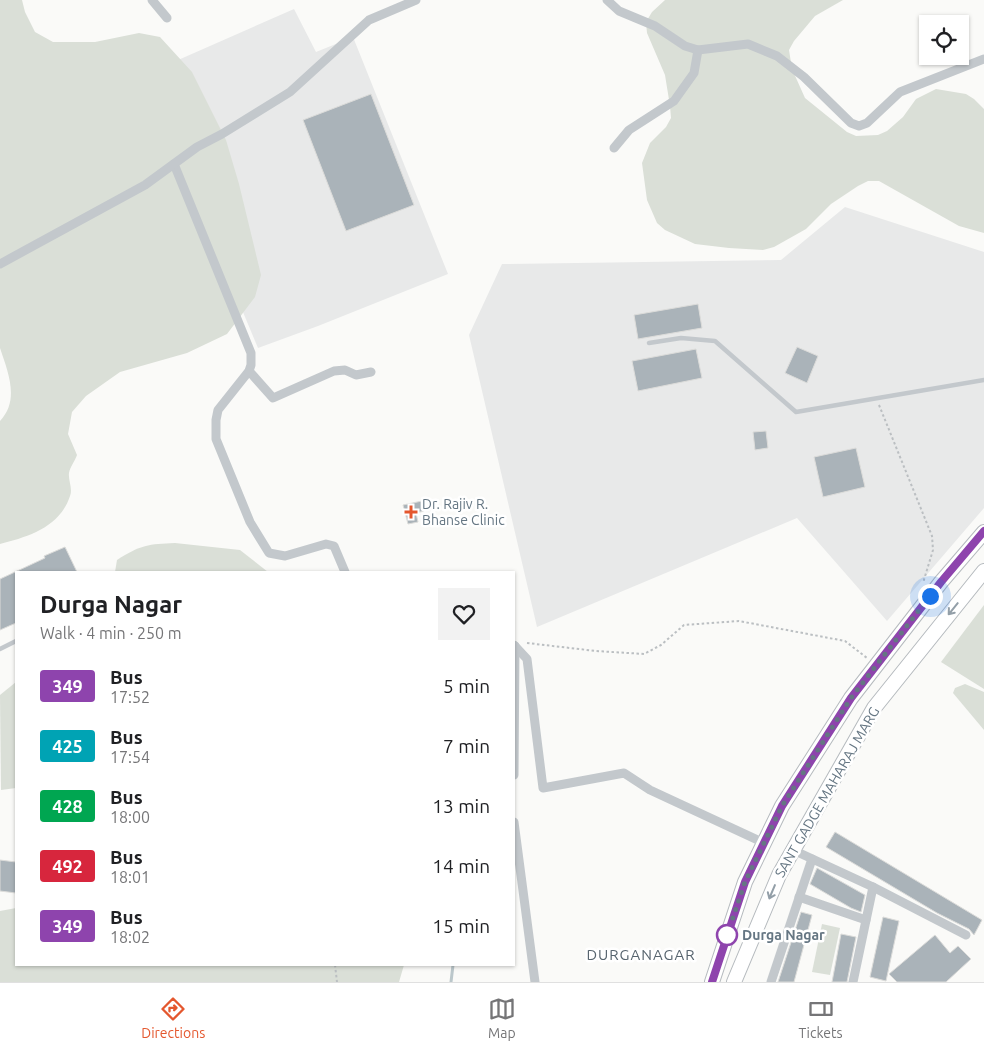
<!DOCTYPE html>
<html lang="en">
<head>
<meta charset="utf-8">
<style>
  :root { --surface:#fff; --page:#f2f2f2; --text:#202124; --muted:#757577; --line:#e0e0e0; --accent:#e4572e }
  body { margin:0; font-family:Ubuntu,sans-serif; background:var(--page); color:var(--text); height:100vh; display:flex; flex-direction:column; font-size:19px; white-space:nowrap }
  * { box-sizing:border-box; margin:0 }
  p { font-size:16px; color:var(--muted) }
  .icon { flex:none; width:28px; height:28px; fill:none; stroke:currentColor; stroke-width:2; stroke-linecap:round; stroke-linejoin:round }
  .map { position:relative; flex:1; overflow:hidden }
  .side { position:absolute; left:15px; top:571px; width:500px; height:395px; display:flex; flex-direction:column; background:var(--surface); border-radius:0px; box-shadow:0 1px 4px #0004 }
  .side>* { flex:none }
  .badge { padding:0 10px; border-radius:4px; font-size:18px; line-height:32px }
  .fabs { position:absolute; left:919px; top:15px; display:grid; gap:10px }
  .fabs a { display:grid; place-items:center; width:50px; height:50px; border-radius:0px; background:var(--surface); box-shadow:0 1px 4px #0004; font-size:25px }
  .you { position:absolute; width:25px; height:25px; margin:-12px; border:4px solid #fff; border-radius:50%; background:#1a73e8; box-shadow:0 0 0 8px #1a73e833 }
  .map>.badge { position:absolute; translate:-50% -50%; box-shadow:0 0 0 2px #fff }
  .round { display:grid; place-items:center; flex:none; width:52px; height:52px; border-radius:0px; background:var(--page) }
  .headline { display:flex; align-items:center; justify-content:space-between; height:85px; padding:0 25px }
  h1 { font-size:24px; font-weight:700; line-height:38px }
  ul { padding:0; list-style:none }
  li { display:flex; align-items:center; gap:15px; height:60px; padding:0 25px }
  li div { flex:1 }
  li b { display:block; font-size:19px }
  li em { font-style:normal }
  li .badge { min-width:55px; font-weight:700; text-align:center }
  .tab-bar { display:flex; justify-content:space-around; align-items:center; height:70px; border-top:1px solid var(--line); background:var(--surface); font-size:14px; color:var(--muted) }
  .tab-bar a { display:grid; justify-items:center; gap:2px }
  .tab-bar .selected { color:var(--accent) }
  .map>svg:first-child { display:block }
  .built { fill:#e8e9e9 }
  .green { fill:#dadfd7 }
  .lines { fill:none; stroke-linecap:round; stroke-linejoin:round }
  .stream { stroke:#bbc7cb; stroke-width:3 }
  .building { fill:#aab3b9; stroke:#dcdcda }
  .primary-casing { stroke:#b5babe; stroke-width:16 }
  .path { stroke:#bbbfc2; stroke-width:2; stroke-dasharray:2.5 2.5; stroke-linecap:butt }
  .lane { stroke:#c3c8cc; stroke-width:4.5 }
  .street { stroke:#c3c8cc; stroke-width:9 }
  .primary { stroke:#fff; stroke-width:14 }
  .oneway { stroke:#939fa8 }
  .line-casing { stroke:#fff; stroke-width:11 }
  .line { stroke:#8e44ad; stroke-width:8 }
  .walk { stroke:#657683; stroke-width:5; stroke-dasharray:0 9 }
  .poi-dot { fill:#e4572e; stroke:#fff; stroke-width:2 }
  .stop-dot { fill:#fff; stroke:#8e44ad; stroke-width:2.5 }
  .labels { text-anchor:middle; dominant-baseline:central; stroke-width:5; stroke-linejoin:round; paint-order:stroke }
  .poi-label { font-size:14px; fill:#657683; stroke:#fff; text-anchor:start }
  .street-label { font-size:14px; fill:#657683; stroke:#fff }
  .stop-label { font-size:14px; font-weight:bold; fill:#657683; stroke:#fff; text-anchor:start }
  .neighbourhood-label { font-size:15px; letter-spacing:1px; fill:#57646e; stroke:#fff }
</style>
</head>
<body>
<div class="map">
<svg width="984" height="982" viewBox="0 0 984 982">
  <rect width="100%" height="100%" fill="#fafaf8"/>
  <g class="built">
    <path d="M294 9 316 52 353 37 448 274 318 326 258 348 144 75Z"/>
    <path d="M845 207 984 252V508L887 621 797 518 537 627 469 335 502 264 781 260Z"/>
  </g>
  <g class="green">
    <path d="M0 0H22L25 12 35 32 53 42H95L139 33 160 37 192 72 226 140 239 184 261 275 255 297 227 334 187 353 120 372 86 396 72 412 68 434 77 455C75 461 70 467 69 473 68 480 73 489 70 496 60 527 28 537 0 544V421C20 400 8 372 0 348Z"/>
    <path d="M665 0H843L815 16 794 41 789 50 792 69 805 98 847 132 856 136 878 135 887 131 903 117 916 99 936 89 966 94 974 99 984 109V233L959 226 879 181H868L858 186 831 204 806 229 774 247 763 250 729 248 695 244 665 230 657 223 647 200 642 163 650 143 666 127 671 118 670 106 665 75 647 33 646 22 652 12Z"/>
    <path d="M175 543 240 550 268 572H115L117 560C140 545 149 544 175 543Z"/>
    <path d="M984 605V689L941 662Z"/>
    <path d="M16 682V788L1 790 0 695Z"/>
    <path d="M965 684 984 692V730L953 693 955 688Z"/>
    <path d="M16 908V965H404L399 982H0V911Z"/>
    <path d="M822 924 840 928 830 975 812 972Z"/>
  </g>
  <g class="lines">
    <path class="stream" d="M451 982 453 965"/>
  </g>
  <g class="building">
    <path d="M371 94 414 205 346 231 303 120Z"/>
    <path d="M698 304 702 328 638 339 634 315Z"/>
    <path d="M797 347 818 356 807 383 785 373Z"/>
    <path d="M696 349 702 378 638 391 632 361Z"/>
    <path d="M766 431 768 448 755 450 753 432Z"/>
    <path d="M856 448 865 487 823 497 814 457Z"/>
    <path d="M422 501 424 511 416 513 418 522 408 524 403 505Z"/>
    <path d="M65 547 77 572H16V623L0 630V579L45 558 44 556Z"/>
    <path d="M835 832 982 920 974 935 969 929 937 913 826 847Z"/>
    <path d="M0 860 16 862V893L0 891Z"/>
    <path d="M817 868 865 895 861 912 851 908 810 884Z"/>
    <path d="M801 912 812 915 794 982H778Z"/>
    <path d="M883 917 899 921 886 981 870 977Z"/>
    <path d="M841 934 856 937 847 982H832Z"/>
    <path d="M935 935 950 953 958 946 971 959 946 982H897L889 974Z"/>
  </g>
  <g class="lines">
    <defs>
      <g id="primary">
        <path d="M712 982 745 882 782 806 851 698 941 582 984 532"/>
        <path d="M734 982 779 875 874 708 984 571"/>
      </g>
    </defs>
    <use href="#primary" class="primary-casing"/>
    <g class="path">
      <path d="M879 405 932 536 933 550 923 583"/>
      <path d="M527 643 596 651 644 654 661 645 684 625 739 621 845 641 867 658"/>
      <path d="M335 965 337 982"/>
    </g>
    <g class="lane">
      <path d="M649 343 681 338 715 341 796 412 984 380"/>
      <path d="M0 649 16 641"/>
    </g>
    <g class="street">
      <path d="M152 0 167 18"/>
      <path d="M607 0 619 11 655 26 685 46 698 50 748 44 777 56 804 77 851 123 859 126 867 123 900 92 984 59"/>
      <path d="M614 148 629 130 674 101 694 73 698 50"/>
      <path d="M174 164 251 353V365L249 371 218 410 216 420V439L250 522 269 553 285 556 326 544 334 546 345 572"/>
      <path d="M0 264 145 185 197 147 222 134 290 92 369 20 416 0"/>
      <path d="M249 371 273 398 334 371 345 370 356 375 371 372"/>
      <path d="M514 645 527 659 543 788 624 773 650 790 764 843"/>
      <path d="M514 775 515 646"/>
      <path d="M514 822 535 982"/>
      <path d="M793 850 873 887 966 935"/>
      <path d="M799 897 866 920"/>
      <path d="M771 982 812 859"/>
      <path d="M853 982 873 887"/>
    </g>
    <use href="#primary" class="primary"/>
  </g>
  <defs><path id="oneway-shaft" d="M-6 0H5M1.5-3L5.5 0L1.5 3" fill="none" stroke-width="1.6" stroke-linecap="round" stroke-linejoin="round" transform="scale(1.25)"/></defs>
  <g class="oneway">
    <use href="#oneway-shaft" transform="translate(953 609) rotate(129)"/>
    <use href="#oneway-shaft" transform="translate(772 892) rotate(113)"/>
  </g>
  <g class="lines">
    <defs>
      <path id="line" d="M712 982 745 882 782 806 851 698 941 582 984 531"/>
    </defs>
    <use href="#line" class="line-casing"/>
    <use href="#line" class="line"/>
    <path class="walk" d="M727 935 745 882 782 806 851 698 930 596"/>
  </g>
  <path class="poi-dot" d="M408.5 504.5h5v5h5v5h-5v5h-5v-5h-5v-5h5z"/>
  <circle class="stop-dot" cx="727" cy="935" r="10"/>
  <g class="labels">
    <g class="poi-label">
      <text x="422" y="504">Dr. Rajiv R.<tspan x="422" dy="16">Bhanse Clinic</tspan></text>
    </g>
    <g class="street-label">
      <text transform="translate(827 792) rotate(-60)">SANT GADGE MAHARAJ MARG</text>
    </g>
    <g class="stop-label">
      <text x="742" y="935">Durga Nagar</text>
    </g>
    <g class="neighbourhood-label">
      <text x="641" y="954">DURGANAGAR</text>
    </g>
  </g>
</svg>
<div class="fabs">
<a><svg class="icon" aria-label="locate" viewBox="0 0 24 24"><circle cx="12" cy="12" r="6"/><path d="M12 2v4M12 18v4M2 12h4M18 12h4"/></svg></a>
</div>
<div class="you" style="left:930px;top:596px"></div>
<section class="side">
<div class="headline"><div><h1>Durga Nagar</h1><p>Walk · 4 min · 250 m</p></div><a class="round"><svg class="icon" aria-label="heart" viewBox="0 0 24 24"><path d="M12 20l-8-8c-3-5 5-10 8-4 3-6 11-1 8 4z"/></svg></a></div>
<ul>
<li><span class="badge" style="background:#8e44ad;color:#fff">349</span><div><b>Bus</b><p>17:52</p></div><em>5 min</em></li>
<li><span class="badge" style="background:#00a3b4;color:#fff">425</span><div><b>Bus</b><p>17:54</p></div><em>7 min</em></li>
<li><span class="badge" style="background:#00a651;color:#fff">428</span><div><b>Bus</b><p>18:00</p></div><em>13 min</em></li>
<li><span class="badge" style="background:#d7263d;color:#fff">492</span><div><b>Bus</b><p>18:01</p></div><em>14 min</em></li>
<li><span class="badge" style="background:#8e44ad;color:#fff">349</span><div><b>Bus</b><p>18:02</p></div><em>15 min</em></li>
</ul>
</section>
</div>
<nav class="tab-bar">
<a class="selected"><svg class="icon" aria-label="directions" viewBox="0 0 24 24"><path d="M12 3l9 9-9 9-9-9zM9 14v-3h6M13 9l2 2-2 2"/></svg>Directions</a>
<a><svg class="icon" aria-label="map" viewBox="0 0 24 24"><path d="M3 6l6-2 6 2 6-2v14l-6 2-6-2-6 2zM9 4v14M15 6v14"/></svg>Map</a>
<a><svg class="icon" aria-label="tickets" viewBox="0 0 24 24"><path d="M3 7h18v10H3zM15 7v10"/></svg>Tickets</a>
</nav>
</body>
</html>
